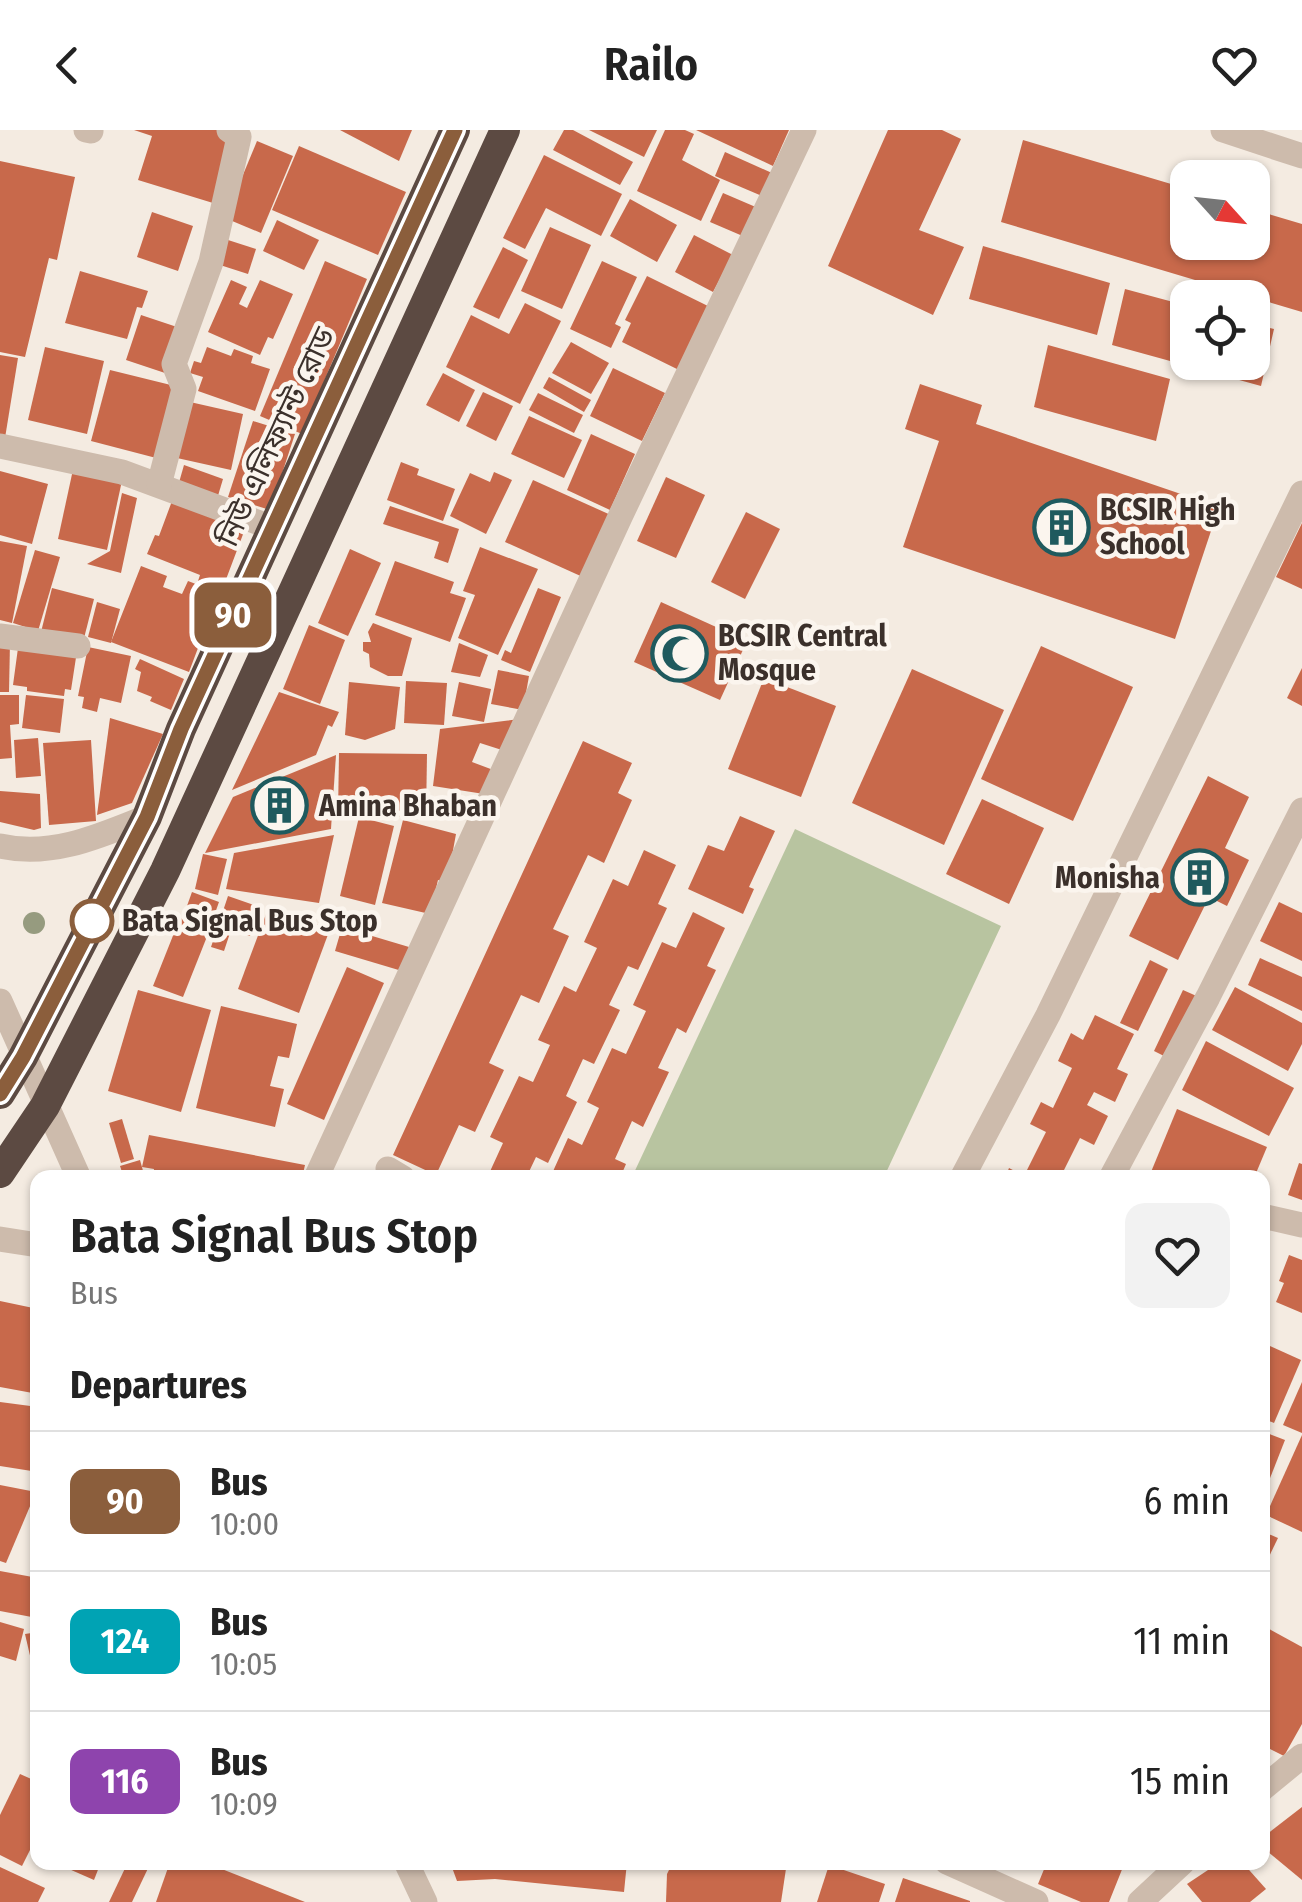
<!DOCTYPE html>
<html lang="en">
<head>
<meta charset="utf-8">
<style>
  :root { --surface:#fff; --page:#f2f2f2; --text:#222; --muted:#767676; --line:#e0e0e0 }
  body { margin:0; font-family:"Fira Sans Condensed","Noto Sans Bengali",sans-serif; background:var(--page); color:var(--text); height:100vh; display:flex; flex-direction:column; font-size:38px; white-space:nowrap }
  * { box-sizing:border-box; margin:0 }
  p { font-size:32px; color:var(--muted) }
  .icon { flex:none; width:55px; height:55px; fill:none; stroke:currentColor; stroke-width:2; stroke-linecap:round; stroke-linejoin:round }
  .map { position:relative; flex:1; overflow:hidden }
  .side { position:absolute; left:30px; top:1040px; width:1240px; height:700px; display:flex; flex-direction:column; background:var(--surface); border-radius:20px; box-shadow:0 2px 8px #0004 }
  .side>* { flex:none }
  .badge { padding:0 20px; border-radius:15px; font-size:35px; line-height:65px }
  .needle { width:65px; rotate:117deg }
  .tools { position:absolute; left:1170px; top:30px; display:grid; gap:20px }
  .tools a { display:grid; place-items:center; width:100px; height:100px; border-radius:20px; background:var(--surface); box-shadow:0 2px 8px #0004; font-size:50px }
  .map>.badge { position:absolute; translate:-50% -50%; box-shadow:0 0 0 5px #fff }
  h2 { padding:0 40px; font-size:38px; line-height:90px }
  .round { display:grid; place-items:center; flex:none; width:105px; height:105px; border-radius:20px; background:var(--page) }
  .summary { display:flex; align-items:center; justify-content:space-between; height:170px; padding:0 40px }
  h1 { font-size:48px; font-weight:600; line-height:75px }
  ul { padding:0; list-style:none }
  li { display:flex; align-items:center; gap:30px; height:140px; padding:0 40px; border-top:2px solid var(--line) }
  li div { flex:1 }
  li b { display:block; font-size:38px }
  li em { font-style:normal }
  li .badge { min-width:110px; font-weight:700; text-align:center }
  header { display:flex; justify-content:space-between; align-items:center; height:130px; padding:0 40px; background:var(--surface); font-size:45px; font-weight:600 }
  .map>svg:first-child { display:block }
  .green { fill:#b8c4a0 }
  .building { fill:#c8694b }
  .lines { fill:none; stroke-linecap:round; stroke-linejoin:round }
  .minor { stroke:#cdbbac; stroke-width:25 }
  .highway { stroke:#5c4a42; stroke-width:30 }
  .tree { fill:#969b7f }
  .line-casing { stroke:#fff; stroke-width:22 }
  .line { stroke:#8b5e3c; stroke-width:15 }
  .stop-dot { fill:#fff; stroke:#8b5e3c; stroke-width:5 }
  .labels { text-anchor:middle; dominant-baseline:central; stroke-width:9; stroke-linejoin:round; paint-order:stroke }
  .street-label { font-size:30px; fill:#3b302b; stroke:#fbf5ee }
  .poi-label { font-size:30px; font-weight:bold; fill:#3b302b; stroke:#fbf5ee; text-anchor:start }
  .stop-label { font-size:30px; font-weight:bold; fill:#3b302b; stroke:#fbf5ee; text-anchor:start }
</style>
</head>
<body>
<header><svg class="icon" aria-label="back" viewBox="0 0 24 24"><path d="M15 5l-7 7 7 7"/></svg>Railo<svg class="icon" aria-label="heart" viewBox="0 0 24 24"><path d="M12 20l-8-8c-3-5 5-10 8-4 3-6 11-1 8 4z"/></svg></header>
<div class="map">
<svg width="1302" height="1772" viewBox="0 0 1302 1772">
  <rect width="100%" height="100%" fill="#f4ebe1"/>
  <path class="green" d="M795 699 1001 796 884 1047H632Z"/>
  <g class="building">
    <path d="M218 0 234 5 213 73 138 50 152 6 134 0Z"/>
    <path d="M340 0H412L399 31Z"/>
    <path d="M564 0H573L633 32 620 55 553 20Z"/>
    <path d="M589 0H657L644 27Z"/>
    <path d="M665 0H685L694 4 682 30 720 50 701 91 637 61Z"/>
    <path d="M696 0H789L773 36Z"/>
    <path d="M888 0H942L961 9 919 100 964 117 933 185 828 136Z"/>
    <path d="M1023 10 1188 59V112H1252V79L1302 94V182L1001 92Z"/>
    <path d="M257 11 293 26 261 103 225 88Z"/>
    <path d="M299 16 406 62 378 125 272 80Z"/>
    <path d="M725 22 772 43 762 66 715 46Z"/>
    <path d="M544 25 622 64 601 106 546 78 525 119 503 108Z"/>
    <path d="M0 31 75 47 57 130 49 128 25 227 0 222Z"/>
    <path d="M723 63 758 78 745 107 710 92Z"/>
    <path d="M630 69 677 95 657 132 610 106Z"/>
    <path d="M152 82 193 96 178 141 137 127Z"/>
    <path d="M277 90 319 110 304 140 263 121Z"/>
    <path d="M550 97 591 115 562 179 521 161Z"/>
    <path d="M694 105 733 125 713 162 675 142Z"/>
    <path d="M228 110 256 119 248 144 220 135Z"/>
    <path d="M983 116 1110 153 1097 205 969 169Z"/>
    <path d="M503 117 528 130 499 189 473 177Z"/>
    <path d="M325 131 367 149 302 304 260 286Z"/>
    <path d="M602 131 637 147 615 194 621 197 611 218 570 199Z"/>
    <path d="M80 141 148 161 142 178 137 177 127 209 65 193Z"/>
    <path d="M647 146 712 178 681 241 622 212 631 193 625 190Z"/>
    <path d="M231 150 247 157 239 174 247 178 260 150 293 164 273 209 268 207 260 225 208 202Z"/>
    <path d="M1125 159 1188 176V232H1252V194L1274 199 1261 256 1112 215Z"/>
    <path d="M525 173 561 191 520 274 446 237 471 185 509 204Z"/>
    <path d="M141 185 183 199 168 244 126 230Z"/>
    <path d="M571 212 609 233 591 264 552 243Z"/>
    <path d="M1048 215 1170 249 1156 311 1034 277Z"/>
    <path d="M45 217 104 231 87 304 28 290Z"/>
    <path d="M207 217 231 226 234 219 253 226 251 233 270 239 255 281 198 261 203 247 190 243 194 231 201 233Z"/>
    <path d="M0 225 18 228 5 308 0 307Z"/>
    <path d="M613 238 665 263 642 311 590 286Z"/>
    <path d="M110 240 179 257 160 329 91 311Z"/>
    <path d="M443 243 475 260 459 292 426 275Z"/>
    <path d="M549 247 591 270 584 282 543 258Z"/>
    <path d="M920 254 982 275 976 294 1219 377 1175 509 903 417 939 311 905 299Z"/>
    <path d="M483 262 513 276 496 311 466 296Z"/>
    <path d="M538 263 583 285 574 303 529 280Z"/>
    <path d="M190 272 243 284 231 340 177 328Z"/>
    <path d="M529 286 582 310 564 348 511 324Z"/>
    <path d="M253 291 295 304 270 380 228 367Z"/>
    <path d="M591 304 635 324 610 380 567 360Z"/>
    <path d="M401 332 419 339 417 345 455 359 443 391 387 370Z"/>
    <path d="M74 335 123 346 107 420 58 409Z"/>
    <path d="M184 335 223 349 217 369 178 356Z"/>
    <path d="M0 341 48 354 32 414 0 405Z"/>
    <path d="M494 342 512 350 486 404 450 386 470 343 490 352Z"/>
    <path d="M666 347 705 365 676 428 637 411Z"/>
    <path d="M533 350 613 386 585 448 505 412Z"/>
    <path d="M122 363 137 368 121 443 87 434 110 421Z"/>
    <path d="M172 371 245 399 222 460 198 451 200 445 147 424 155 405 159 406Z"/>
    <path d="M390 376 459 399 448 433 434 428 439 412 383 394Z"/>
    <path d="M746 382 780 399 745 469 711 452Z"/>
    <path d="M1302 393V459L1276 447Z"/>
    <path d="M0 411 27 416 12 493 0 490Z"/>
    <path d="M480 417 538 439 498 525 458 508 475 465 463 461Z"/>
    <path d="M350 419 381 433 348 506 318 493Z"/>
    <path d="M35 420 60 427 38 501 13 493Z"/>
    <path d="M395 431 454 452 450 463 466 468 450 512 375 485Z"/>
    <path d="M141 436 167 446 163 457 182 464 188 451 222 464 213 489 205 486 196 508 201 510 189 542 111 512Z"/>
    <path d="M52 458 94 469 82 516 40 506Z"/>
    <path d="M538 458 561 467 530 542 501 530 505 520 511 523Z"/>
    <path d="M97 472 120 479 111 513 88 507Z"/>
    <path d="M661 472 747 511 720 570 634 532Z"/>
    <path d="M373 493 412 508 402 546H388L370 537 369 524 363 521V512H371L368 502Z"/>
    <path d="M309 495 345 510 320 574 283 559Z"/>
    <path d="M0 512H10L9 562H0Z"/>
    <path d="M459 513 488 525 480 547 451 542Z"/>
    <path d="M1041 516 1133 557 1073 691 981 649Z"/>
    <path d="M88 517 131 526 121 573 100 568 97 582 82 578 84 567 78 566Z"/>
    <path d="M18 518 77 521 71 560 65 559 64 566 27 561V557L13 555Z"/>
    <path d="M140 529 184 549 171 580 150 571 152 567 137 561 141 542 135 539Z"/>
    <path d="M1302 538V576L1287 568Z"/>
    <path d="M912 539 1004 580 944 715 852 673Z"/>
    <path d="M498 540 529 546 523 580 491 574Z"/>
    <path d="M764 548 836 576 801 667 728 639Z"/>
    <path d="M406 551 447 553 444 595 404 593Z"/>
    <path d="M349 552 400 557 395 599 365 610 345 605Z"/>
    <path d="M459 552 491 559 484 592 452 586Z"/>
    <path d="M279 562 339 582 332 597 328 595 316 625 232 660Z"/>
    <path d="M0 565H19V594L10 595 12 628 0 629Z"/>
    <path d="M26 565 64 569 60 603 22 598Z"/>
    <path d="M110 588 163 604 132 673 97 685Z"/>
    <path d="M519 589 505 621 480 613 472 632 496 641 484 664 433 656 440 599Z"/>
    <path d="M38 608 41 646 16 648 14 610Z"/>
    <path d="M91 610 96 691 49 695 43 613Z"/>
    <path d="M583 611 632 633 618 663 632 670 604 733 588 725 553 799 569 806 539 873 521 865 489 933 504 940 475 1002 459 995 436 1045 393 1025Z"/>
    <path d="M339 623 427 624 426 687 338 685Z"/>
    <path d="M336 625 331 699 205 723 233 667Z"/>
    <path d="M1208 646 1249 667 1225 718 1249 730 1227 776 1209 767 1178 830 1129 806Z"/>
    <path d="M0 661 40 664 41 698 34 700 0 692Z"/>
    <path d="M982 669 1044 698 1009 774 946 744Z"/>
    <path d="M740 686 775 701 749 757 754 759 743 784 688 759 708 715 724 721Z"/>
    <path d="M359 687 394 696 375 775 340 766Z"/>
    <path d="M403 690 456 704 447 753 438 750 430 784 382 773Z"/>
    <path d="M334 705 319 773 226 759 234 723Z"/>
    <path d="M644 720 676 735 658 774 667 778 638 840 628 836 609 875 620 880 594 934 583 929 566 966 577 972 548 1033 536 1027 526 1048H487L503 1013 490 1007 519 946 533 952 550 915 538 910 564 856 576 862 597 818 584 812 613 749 628 756Z"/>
    <path d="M203 724 227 729 218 765 195 759Z"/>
    <path d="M192 762 219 772 210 797 183 787Z"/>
    <path d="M228 766 260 777 250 806 231 800 224 821 211 817Z"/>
    <path d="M1279 772 1302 783V831L1260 811Z"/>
    <path d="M269 776 330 799 299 883 238 859Z"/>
    <path d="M693 782 725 798 707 836 716 840 686 903 677 898 658 938 669 942 643 997 632 991 615 1029 626 1034 620 1048H550L568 1008 582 1015 599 978 587 972 612 918 626 924 646 881 633 875 662 812 676 818Z"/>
    <path d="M180 788 210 799 183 867 153 856Z"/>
    <path d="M342 797 409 817 402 841 335 821Z"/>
    <path d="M1260 828 1302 847V881L1248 855Z"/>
    <path d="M1150 830 1168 839 1138 901 1120 893Z"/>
    <path d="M347 837 384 853 324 990 287 974Z"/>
    <path d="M1235 857 1302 893V914L1288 941 1212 900Z"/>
    <path d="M138 860 211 880 181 982 108 961Z"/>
    <path d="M1183 860 1201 868 1172 930 1154 921Z"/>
    <path d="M221 876 297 894 289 928 278 926 270 956 284 959 275 997 196 978Z"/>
    <path d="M1095 885 1134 904 1117 939 1128 944 1115 972 1094 962 1087 975 1108 986 1094 1015 1080 1008 1060 1048H1005L1009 1038 1024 1046 1046 1002 1030 994 1041 972 1053 978 1072 938 1058 931 1071 903 1083 910Z"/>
    <path d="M1206 911 1294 958 1269 1006 1182 960Z"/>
    <path d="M1177 979 1267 1017 1254 1048H1167L1151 1042Z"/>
    <path d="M122 989 134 1029 121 1033 109 993Z"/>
    <path d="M149 1005 305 1035 302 1048H153L154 1039 142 1037Z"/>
    <path d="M140 1030 145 1048H124L120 1036Z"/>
    <path d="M1299 1033 1302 1034V1070L1288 1065Z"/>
    <path d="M1289 1125 1302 1130V1183L1276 1172 1284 1153 1279 1151Z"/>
    <path d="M0 1171 38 1179V1264L0 1257Z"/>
    <path d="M1270 1216 1301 1230 1274 1293 1262 1288V1234Z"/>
    <path d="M1302 1252V1303L1283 1295Z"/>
    <path d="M0 1272 38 1277V1342L0 1336Z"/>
    <path d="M1262 1301 1285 1310 1263 1366H1262Z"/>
    <path d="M1302 1305V1402L1266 1385Z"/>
    <path d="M0 1355 36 1362 6 1433 0 1431Z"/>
    <path d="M1262 1401 1278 1408 1262 1441Z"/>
    <path d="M0 1441 38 1448 37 1488 0 1481Z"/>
    <path d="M0 1492 24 1499 16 1531 0 1526Z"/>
    <path d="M1262 1495 1302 1517V1594L1284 1626 1262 1615Z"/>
    <path d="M38 1502V1543H34L25 1504Z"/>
    <path d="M20 1644 38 1652V1704L22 1736 0 1725V1685Z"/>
    <path d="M1302 1677V1750L1262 1717V1708Z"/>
    <path d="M53 1732H101L94 1750Z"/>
    <path d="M128 1732H151L132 1772H109Z"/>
    <path d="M170 1732H204L305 1772H156Z"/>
    <path d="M450 1732H627L624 1762 495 1749 457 1751Z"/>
    <path d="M673 1732H787L781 1772H666L667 1744Z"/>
    <path d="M1047 1732H1112L1123 1737 1109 1772H1081L1038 1754Z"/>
    <path d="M1220 1732H1242L1266 1759 1250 1772H1202L1187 1754Z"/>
    <path d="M829 1735 885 1754 879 1772H817Z"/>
    <path d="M0 1737 45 1758 38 1772H0Z"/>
    <path d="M903 1748 970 1771V1772H895Z"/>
  </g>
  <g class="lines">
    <g class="minor">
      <path d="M86 0 91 1"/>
      <path d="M1223 0 1302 26"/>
      <path d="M0 316 122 342 273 398"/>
      <path d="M159 355 184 259 174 234 211 132 239 7 229 0"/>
      <path d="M0 506 78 516"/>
      <path d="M0 716C51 728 100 706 147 687"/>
      <path d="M0 871 79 1048"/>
      <path d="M388 1039 403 1048"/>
      <path d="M316 1048 620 387 804 0"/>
      <path d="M962 1048 1048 885 1302 363"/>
      <path d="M1111 1048 1208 867 1302 680"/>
      <path d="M1262 1086 1302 1095"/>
      <path d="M0 1109 38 1115"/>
      <path d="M1262 1659 1302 1626"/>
      <path d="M406 1732 425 1772"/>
      <path d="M947 1732 1036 1772"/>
      <path d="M1140 1772 1183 1732"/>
    </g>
    <g class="highway">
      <path d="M0 964 23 927 147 687 181 599 455 0"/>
      <path d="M0 1043 45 976 165 741 505 0"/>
    </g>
  </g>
  <circle class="tree" cx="34" cy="793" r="11"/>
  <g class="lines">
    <defs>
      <path id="line" d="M0 964 23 927 147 687 181 599 455 0"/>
    </defs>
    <use href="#line" class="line-casing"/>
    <use href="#line" class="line"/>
  </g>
  <defs>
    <symbol id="building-ring" viewBox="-11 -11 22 22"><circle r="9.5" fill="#fbf5ee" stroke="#1f5a5e" stroke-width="1.5"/><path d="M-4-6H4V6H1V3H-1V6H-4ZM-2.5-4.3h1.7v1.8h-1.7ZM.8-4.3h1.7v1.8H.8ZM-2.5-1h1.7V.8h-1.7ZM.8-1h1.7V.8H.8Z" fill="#1f5a5e"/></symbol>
    <symbol id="mosque-ring" viewBox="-11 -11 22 22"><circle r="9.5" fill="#fbf5ee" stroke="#1f5a5e" stroke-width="1.5"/><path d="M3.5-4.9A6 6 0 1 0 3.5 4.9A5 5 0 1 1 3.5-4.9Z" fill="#1f5a5e"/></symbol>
  </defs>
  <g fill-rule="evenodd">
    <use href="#building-ring" x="1030" y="366" width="63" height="63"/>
    <use href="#mosque-ring" x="648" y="492" width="63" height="63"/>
    <use href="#building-ring" x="248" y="644" width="63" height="63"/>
    <use href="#building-ring" x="1168" y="716" width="63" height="63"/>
  </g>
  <circle class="stop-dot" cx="92" cy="791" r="20"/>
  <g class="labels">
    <g class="street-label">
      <text transform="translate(276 307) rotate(-65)">নিউ এলিফ্যান্ট রোড</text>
    </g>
    <g class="poi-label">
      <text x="1100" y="380">BCSIR High<tspan x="1100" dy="34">School</tspan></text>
      <text x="718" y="506">BCSIR Central<tspan x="718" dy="34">Mosque</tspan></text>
      <text x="319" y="676">Amina Bhaban</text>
      <text x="1160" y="748" text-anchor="end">Monisha</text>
    </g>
    <g class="stop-label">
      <text x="122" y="791">Bata Signal Bus Stop</text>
    </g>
  </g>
</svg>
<div class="tools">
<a><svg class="needle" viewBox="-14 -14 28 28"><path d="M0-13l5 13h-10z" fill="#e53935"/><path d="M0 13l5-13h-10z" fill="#767676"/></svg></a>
<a><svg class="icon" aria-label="locate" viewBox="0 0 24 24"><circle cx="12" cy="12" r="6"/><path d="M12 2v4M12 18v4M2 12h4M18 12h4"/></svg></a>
</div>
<b class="badge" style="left:233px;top:485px;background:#8b5e3c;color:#fff">90</b>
<section class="side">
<div class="summary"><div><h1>Bata Signal Bus Stop</h1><p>Bus</p></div><a class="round"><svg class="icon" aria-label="heart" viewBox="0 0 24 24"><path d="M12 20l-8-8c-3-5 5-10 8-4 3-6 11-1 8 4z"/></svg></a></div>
<h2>Departures</h2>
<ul>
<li><span class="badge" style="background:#8b5e3c;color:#fff">90</span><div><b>Bus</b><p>10:00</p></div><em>6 min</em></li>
<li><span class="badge" style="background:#00a3b4;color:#fff">124</span><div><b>Bus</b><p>10:05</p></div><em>11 min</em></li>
<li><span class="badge" style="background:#8e44ad;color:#fff">116</span><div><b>Bus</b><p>10:09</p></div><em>15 min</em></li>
</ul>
</section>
</div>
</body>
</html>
